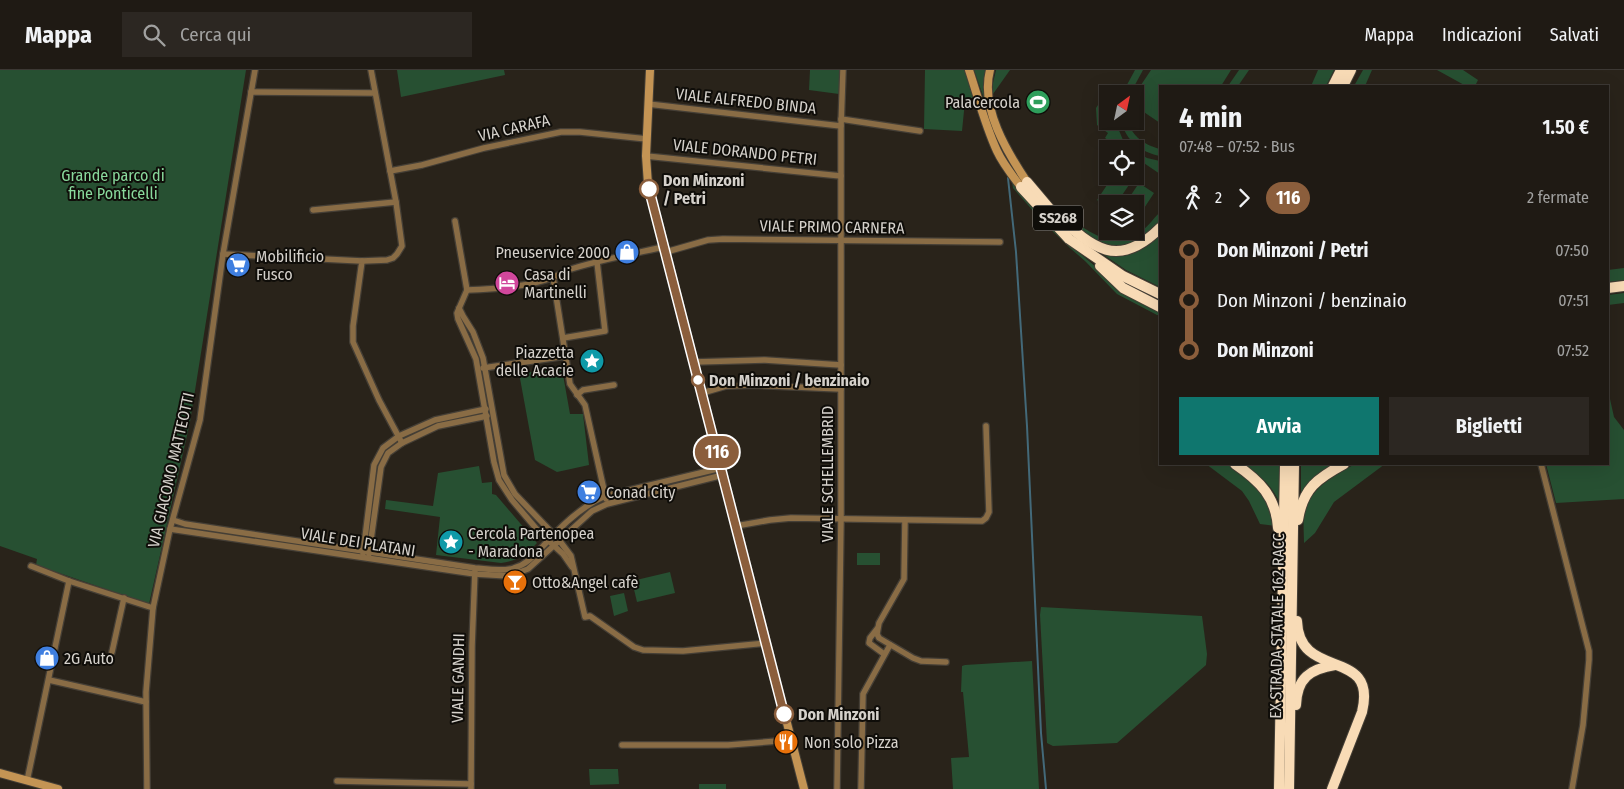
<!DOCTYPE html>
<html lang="it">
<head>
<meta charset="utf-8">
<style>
  :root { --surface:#1f1a14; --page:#2c2722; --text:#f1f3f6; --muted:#a1a1a0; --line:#3c3834; --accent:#0f766e }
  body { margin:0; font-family:"Fira Sans Condensed",sans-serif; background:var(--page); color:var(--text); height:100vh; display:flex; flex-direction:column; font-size:19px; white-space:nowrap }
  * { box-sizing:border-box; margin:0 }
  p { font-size:16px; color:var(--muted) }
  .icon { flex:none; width:28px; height:28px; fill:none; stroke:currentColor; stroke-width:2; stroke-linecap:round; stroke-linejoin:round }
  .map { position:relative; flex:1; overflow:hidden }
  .side { position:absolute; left:1159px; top:15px; width:450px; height:380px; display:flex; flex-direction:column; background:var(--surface); border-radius:0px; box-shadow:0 5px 20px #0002,0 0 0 1px var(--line) }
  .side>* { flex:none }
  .badge { padding:0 10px; border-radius:16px; font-size:18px; line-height:32px }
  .needle { width:32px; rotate:33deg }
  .controls { position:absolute; left:1099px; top:15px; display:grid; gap:10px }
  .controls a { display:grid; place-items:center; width:45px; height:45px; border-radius:0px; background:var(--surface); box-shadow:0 5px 20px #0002,0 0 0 1px var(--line); font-size:25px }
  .map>.badge { position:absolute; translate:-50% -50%; box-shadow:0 0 0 2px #fff }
  .legs { display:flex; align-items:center; gap:8px; height:55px; padding:0 20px; font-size:16px }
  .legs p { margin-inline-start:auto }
  .headline { display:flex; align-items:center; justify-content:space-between; height:85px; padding:0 20px }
  h1 { font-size:28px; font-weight:700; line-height:38px }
  .primary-button { display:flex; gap:10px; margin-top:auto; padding:10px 20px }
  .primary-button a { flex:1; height:58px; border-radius:0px; background:var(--accent); color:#fff; font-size:20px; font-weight:700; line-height:58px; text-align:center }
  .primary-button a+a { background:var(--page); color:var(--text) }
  ul { padding:0 20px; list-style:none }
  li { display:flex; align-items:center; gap:18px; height:50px; font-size:19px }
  li i { display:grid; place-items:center; width:8px; height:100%; margin:0 6px; background:currentColor }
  li i::after { content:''; width:12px; height:12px; margin:-6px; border:4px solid; border-radius:50%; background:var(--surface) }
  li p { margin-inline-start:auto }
  li:first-child i { background:linear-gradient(#0000 50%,currentColor 0) }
  li:last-child i { background:linear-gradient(currentColor 50%,#0000 0) }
  header { display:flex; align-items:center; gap:30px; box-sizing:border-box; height:70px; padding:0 25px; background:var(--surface); border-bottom:1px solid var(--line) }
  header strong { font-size:24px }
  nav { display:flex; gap:28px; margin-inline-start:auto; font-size:18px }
  .search { width:350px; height:45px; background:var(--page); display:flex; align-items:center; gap:12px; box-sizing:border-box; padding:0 18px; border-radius:0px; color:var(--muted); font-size:19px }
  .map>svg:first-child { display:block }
  .green { fill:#275032 }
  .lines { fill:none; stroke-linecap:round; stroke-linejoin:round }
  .stream { stroke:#436979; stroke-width:2 }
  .street-casing { stroke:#453f36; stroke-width:8 }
  .secondary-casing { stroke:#453f36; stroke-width:10 }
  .highway-casing { stroke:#453f36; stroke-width:12 }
  .street { stroke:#896c45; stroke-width:5.5 }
  .secondary { stroke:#c49454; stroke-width:8 }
  .highway { stroke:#f8dbb6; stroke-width:10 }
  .line-1-casing { stroke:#fff; stroke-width:11 }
  .line-1 { stroke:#8b5e3c; stroke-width:8 }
  .stop-1-dot { fill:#fff; stroke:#8b5e3c; stroke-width:2.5 }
  .labels { text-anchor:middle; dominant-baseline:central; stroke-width:4; stroke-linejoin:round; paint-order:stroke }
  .shield { fill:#0f0d09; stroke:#9a9691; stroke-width:1 }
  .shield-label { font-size:15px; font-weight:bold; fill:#d5d1cb }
  .street-label { font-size:16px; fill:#d5d1cb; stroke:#0f0d09 }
  .poi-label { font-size:16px; fill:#d5d1cb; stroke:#0f0d09; text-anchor:start }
  .park-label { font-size:16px; fill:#89d99c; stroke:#0f0d09 }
  .stop-label { font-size:16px; font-weight:bold; fill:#d5d1cb; stroke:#0f0d09; text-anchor:start }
</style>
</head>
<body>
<header>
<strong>Mappa</strong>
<div class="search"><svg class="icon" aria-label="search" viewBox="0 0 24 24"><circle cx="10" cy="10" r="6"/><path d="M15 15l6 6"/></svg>Cerca qui</div>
<nav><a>Mappa</a><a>Indicazioni</a><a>Salvati</a></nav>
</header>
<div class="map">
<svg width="1624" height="719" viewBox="0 0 1624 719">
  <rect width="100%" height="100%" fill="#29231a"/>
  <g class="green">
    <path d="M0 0H246L190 352 149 534 36 495 37 489 0 476Z"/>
    <path d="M397 0H504L505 5 401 27Z"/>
    <path d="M810 0H840L839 24 809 20Z"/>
    <path d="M925 0H965L974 27 965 31 962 61 924 59Z"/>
    <path d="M974 0H986L985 24 988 40Z"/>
    <path d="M996 0H1010L993 24V13Z"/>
    <path d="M1135 0H1143L1130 24H1122Z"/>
    <path d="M1151 0H1231L1221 16H1160V53L1135 36V24Z"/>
    <path d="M1239 0H1249L1238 16H1228Z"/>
    <path d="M1318 0H1334L1326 16H1311Z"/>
    <path d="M1363 0H1372L1365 16H1354Z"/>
    <path d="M1437 0H1463L1478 10 1475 16H1466Z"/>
    <path d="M1106 23 1107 24 1108 51H1115L1123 70 1132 79H1122L1105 68 1108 63 1097 55 1096 38Z"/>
    <path d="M1121 51H1128C1132 67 1145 75 1160 79V86C1141 82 1126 71 1121 51Z"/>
    <path d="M1135 81 1147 88 1160 91V104L1135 87Z"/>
    <path d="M1113 106H1129L1133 109 1116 134H1108L1107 137 1097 130Z"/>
    <path d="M1012 112 1069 174 1096 197 1160 240V245H1157L1117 224 1085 191 1070 178 1044 153 1013 118Z"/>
    <path d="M1139 113 1154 123 1135 152V134H1125Z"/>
    <path d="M1160 142V152C1152 160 1143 170 1132 174 1106 182 1081 165 1065 145 1086 159 1112 182 1138 164 1147 158 1153 149 1160 142Z"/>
    <path d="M1160 165V217L1126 200 1101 183C1126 188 1142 183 1160 165Z"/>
    <path d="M1624 198V210L1608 212V200Z"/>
    <path d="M1624 223V233L1608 235V225Z"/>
    <path d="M562 299 570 344H583L589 395 557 402 535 390 519 303Z"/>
    <path d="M1608 329H1610L1614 347 1624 360V429L1556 433 1546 394H1608Z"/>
    <path d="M1206 394H1228L1252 410 1267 426 1276 456 1260 454 1249 431 1242 421Z"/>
    <path d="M1242 394H1280L1279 431C1269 412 1260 406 1242 394Z"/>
    <path d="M1301 394H1339L1301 425Z"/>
    <path d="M1355 394H1385L1334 432 1315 463 1304 473C1304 464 1303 454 1304 445 1309 418 1334 406 1355 394Z"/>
    <path d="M479 396 482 413 492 412V424L496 425 537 473C526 485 517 491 501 493L436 485 440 447 385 439 386 430 433 436 438 403Z"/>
    <rect x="857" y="483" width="23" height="12"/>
    <path d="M670 502 675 523 637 532 632 511Z"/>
    <path d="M624 523 628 541 614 546 610 526Z"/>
    <path d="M1041 537 1202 546 1207 584 1206 595 1117 673 1053 676 1047 673 1040 545Z"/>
    <path d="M1032 591 1039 719H953L951 688 969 687 963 622H961L962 596 965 595Z"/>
    <path d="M589 699H618L619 714 590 715Z"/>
    <rect x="699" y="714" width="27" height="5"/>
  </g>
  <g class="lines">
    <path class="stream" d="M1008 108 1016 182 1027 356 1041 663 1046 719"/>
    <defs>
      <g id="street">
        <path d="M251 22 375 23"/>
        <path d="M648 34 841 56"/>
        <path d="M841 49 920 61"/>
        <path d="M646 86 841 106"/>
        <path d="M390 101 422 95 484 78 561 62H580L647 69"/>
        <path d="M313 140 396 132"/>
        <path d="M455 151 467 220"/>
        <path d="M666 182 708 170 723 169 1000 172"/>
        <path d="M223 184 362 191 353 256V272L379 330 402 373"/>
        <path d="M362 191 387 190 393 188 397 184 402 176 396 132 371 0"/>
        <path d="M553 207 570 314 585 335 606 429"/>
        <path d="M467 220 457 243 458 249 476 289 494 392 499 410 512 430 540 463 563 484 572 497"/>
        <path d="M467 220C495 219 528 217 554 207 559 205 563 202 568 200 599 190 632 184 664 177"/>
        <path d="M459 238 463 246 473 262 483 288 504 405 515 424 559 470 571 486 585 547 590 546 634 577 643 580 683 581 767 573"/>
        <path d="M563 268 605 261 597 192"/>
        <path d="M694 292 765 290 841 295"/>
        <path d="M483 298 566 286"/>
        <path d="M702 323 726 316 753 315 841 319"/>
        <path d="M577 325 583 320 614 315"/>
        <path d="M1541 394 1589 581V590L1583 655 1572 719"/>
        <path d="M173 450 185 454 475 498C488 499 502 502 514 498 529 494 537 482 547 472 563 454 583 436 605 426L721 398"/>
        <path d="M905 450 904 509 879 553 877 564 879 568 913 588 921 591 946 592"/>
        <path d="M736 456 770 450 791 448 982 451 986 448 989 442 986 356"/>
        <path d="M170 459 475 504 509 506 528 499 592 441 607 434 723 405"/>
        <path d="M363 484 374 395 383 378 399 366 435 350 486 339"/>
        <path d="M369 484 381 397 388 383 402 373 438 356 487 346"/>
        <path d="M31 496 69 511 153 538"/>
        <path d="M877 559 870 568 869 573 884 584"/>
        <path d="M112 582 124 528"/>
        <path d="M49 610 146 632"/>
        <path d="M622 675H728L791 670"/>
        <path d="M27 711 69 511"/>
        <path d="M337 711 471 714"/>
        <path d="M147 719 146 622 153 538 170 459 200 350 223 184 255 0"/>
        <path d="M471 719 472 576 475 500"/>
        <path d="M837 719 841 449V56L843 0"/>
        <path d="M861 719 863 624 890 575"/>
      </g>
      <g id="secondary">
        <path d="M650 0 646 86 648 114 804 719"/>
        <path d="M969 0C978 27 985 55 997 81 1003 94 1012 105 1021 117"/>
        <path d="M990 0C980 38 1007 82 1027 112"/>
        <path d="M0 703 58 719"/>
      </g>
      <g id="highway">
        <path d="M1333 16 1341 0"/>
        <path d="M1343 16 1351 0"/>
        <path d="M1027 112 1054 144"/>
        <path d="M1021 117 1069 169 1123 206 1160 224"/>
        <path d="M1051 140C1089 174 1115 203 1160 158"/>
        <path d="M1100 196 1123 218 1160 237"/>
        <path d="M1608 218 1624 216"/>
        <path d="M1235 394C1260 411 1276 427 1278 458"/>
        <path d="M1298 450C1303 418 1318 408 1344 394"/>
        <path d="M1297 551C1299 612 1378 576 1362 642L1332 719"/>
        <path d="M1296 635C1297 608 1310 599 1335 595"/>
        <path d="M1279 719 1285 394"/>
        <path d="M1289 719 1294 394"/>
      </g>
    </defs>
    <use href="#street" class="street-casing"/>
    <use href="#secondary" class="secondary-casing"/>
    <use href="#highway" class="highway-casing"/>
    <use href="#street" class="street"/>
    <use href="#secondary" class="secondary"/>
    <use href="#highway" class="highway"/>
  </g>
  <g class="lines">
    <defs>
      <path id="line-1" d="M649 119 784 644"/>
    </defs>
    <use href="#line-1" class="line-1-casing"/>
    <use href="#line-1" class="line-1"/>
  </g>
  <defs>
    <symbol id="stadium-disc" viewBox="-11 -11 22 22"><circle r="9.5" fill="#2e9e5b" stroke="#0f0d09"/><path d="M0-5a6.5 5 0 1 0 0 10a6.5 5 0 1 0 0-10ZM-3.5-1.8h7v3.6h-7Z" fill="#fff"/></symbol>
    <symbol id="shop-disc" viewBox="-11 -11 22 22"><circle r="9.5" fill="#3f7fe0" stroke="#0f0d09"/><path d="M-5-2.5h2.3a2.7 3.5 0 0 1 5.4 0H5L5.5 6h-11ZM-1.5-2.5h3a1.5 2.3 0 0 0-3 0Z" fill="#fff"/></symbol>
    <symbol id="supermarket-disc" viewBox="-11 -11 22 22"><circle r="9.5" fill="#3f7fe0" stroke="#0f0d09"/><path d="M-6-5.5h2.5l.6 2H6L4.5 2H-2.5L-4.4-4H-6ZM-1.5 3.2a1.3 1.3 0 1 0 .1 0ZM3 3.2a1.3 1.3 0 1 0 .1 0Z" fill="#fff"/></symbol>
    <symbol id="hotel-disc" viewBox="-11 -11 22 22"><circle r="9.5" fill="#d1479c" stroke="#0f0d09"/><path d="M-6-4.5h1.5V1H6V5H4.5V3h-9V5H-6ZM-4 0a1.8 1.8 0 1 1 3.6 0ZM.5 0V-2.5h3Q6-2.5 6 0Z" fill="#fff"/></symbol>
    <symbol id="sight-disc" viewBox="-11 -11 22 22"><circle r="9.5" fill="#0f9aa8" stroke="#0f0d09"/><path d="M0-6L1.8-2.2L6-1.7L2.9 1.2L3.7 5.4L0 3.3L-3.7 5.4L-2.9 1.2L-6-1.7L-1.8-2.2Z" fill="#fff"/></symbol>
    <symbol id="bar-disc" viewBox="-11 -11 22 22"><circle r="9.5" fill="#e8710a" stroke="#0f0d09"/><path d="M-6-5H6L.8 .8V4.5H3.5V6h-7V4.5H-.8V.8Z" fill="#fff"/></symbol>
    <symbol id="restaurant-disc" viewBox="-11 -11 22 22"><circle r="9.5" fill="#e8710a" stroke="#0f0d09"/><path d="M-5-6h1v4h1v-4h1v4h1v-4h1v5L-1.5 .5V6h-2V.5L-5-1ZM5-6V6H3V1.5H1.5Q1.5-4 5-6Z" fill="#fff"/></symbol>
  </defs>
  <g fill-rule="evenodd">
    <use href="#stadium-disc" x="1024" y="18" width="28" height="28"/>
    <use href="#shop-disc" x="613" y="168" width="28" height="28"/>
    <use href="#supermarket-disc" x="224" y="181" width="28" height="28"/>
    <use href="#hotel-disc" x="493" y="199" width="28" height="28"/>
    <use href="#sight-disc" x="578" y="277" width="28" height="28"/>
    <use href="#supermarket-disc" x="575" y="408" width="28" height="28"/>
    <use href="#sight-disc" x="437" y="458" width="28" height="28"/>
    <use href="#bar-disc" x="501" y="498" width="28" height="28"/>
    <use href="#shop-disc" x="33" y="574" width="28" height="28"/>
    <use href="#restaurant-disc" x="772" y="658" width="28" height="28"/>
  </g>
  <g class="stop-1-dot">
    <circle cx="649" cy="119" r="9"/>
    <circle cx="698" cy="310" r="6"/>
    <circle cx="784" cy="644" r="9"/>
  </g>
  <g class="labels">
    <rect class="shield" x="1033" y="135.5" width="50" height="25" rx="4"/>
    <g class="shield-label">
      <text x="1058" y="148">SS268</text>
    </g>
    <g class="street-label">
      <text transform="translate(746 31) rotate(6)">VIALE ALFREDO BINDA</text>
      <text transform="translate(514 58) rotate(-13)">VIA CARAFA</text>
      <text transform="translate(745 82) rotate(6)">VIALE DORANDO PETRI</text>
      <text transform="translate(832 157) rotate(1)">VIALE PRIMO CARNERA</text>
      <text transform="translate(171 400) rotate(-77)">VIA GIACOMO MATTEOTTI</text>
      <text transform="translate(827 404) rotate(-90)">VIALE SCHELLEMBRID</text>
      <text transform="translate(358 472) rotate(9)">VIALE DEI PLATANI</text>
      <text transform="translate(1277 556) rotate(-89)">EX STRADA STATALE 162 RACC</text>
      <text transform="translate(458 608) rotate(-89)">VIALE GANDHI</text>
    </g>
    <g class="poi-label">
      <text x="1020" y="32" text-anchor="end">PalaCercola</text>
      <text x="610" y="182" text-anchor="end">Pneuservice 2000</text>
      <text x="256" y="186">Mobilificio<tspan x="256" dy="18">Fusco</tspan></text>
      <text x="524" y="204">Casa di<tspan x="524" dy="18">Martinelli</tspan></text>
      <text x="574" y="282" text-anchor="end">Piazzetta<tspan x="574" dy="18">delle Acacie</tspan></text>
      <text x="606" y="422">Conad City</text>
      <text x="468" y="463">Cercola Partenopea<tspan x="468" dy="18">- Maradona</tspan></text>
      <text x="532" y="512">Otto&amp;Angel cafè</text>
      <text x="64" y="588">2G Auto</text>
      <text x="804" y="672">Non solo Pizza</text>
    </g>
    <g class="park-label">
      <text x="113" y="105">Grande parco di<tspan x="113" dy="18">fine Ponticelli</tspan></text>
    </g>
    <g class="stop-label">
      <text x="663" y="110">Don Minzoni<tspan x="663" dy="18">/ Petri</tspan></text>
      <text x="709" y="310">Don Minzoni / benzinaio</text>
      <text x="798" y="644">Don Minzoni</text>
    </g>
  </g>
</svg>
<div class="controls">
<a><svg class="needle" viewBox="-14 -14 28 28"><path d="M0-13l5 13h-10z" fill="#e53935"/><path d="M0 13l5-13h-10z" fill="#a1a1a0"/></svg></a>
<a><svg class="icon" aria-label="locate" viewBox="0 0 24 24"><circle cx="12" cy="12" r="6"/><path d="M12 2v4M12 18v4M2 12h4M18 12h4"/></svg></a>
<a><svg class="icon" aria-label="layers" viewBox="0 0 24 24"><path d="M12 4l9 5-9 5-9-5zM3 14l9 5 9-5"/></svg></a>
</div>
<b class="badge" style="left:717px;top:382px;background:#8b5e3c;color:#fff">116</b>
<section class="side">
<div class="headline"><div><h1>4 min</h1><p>07:48 – 07:52 · Bus</p></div><b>1.50 €</b></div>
<div class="legs"><svg class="icon" aria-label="walk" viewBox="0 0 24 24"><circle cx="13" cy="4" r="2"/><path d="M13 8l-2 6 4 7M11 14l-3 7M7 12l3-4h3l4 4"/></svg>2<svg class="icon" aria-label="forward" viewBox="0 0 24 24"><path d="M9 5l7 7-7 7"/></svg><b class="badge" style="background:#8b5e3c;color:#fff">116</b><p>2 fermate</p></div>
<ul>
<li><i style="color:#8b5e3c"></i><b>Don Minzoni / Petri</b><p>07:50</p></li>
<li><i style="color:#8b5e3c"></i><span>Don Minzoni / benzinaio</span><p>07:51</p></li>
<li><i style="color:#8b5e3c"></i><b>Don Minzoni</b><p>07:52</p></li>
</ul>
<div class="primary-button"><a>Avvia</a><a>Biglietti</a></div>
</section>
</div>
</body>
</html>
